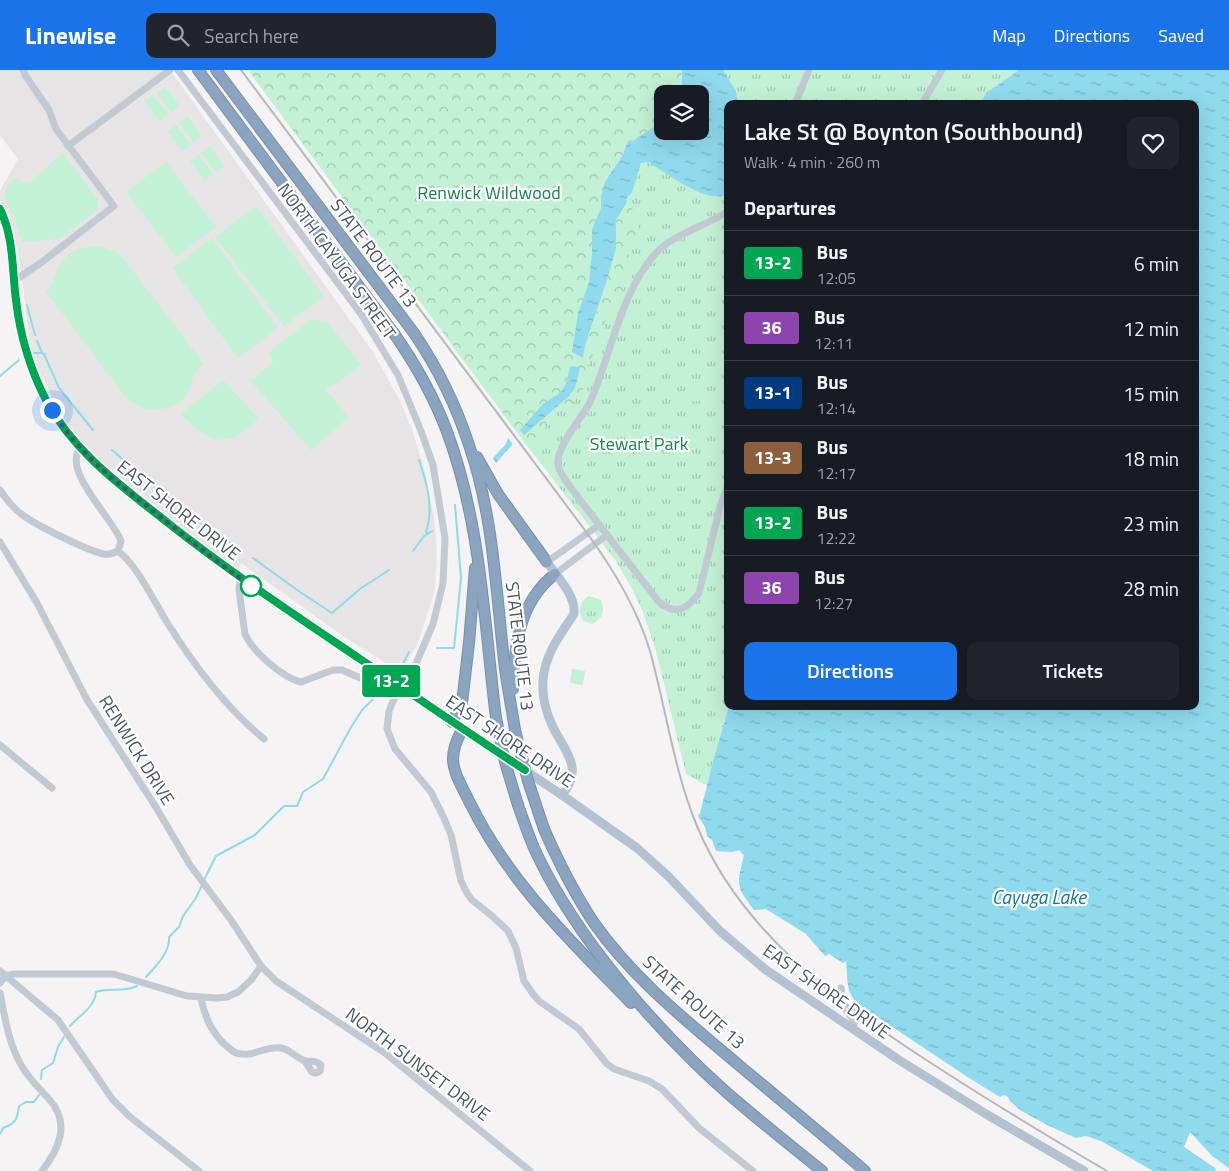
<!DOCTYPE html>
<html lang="en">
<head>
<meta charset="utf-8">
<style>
  :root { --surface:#171b24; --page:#20242c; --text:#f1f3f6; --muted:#9ea1a6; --line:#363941; --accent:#1a73e8 }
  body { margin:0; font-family:"Titillium Web",sans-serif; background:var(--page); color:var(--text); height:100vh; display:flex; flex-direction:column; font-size:19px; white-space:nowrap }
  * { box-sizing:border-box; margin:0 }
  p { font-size:16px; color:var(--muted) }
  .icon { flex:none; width:28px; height:28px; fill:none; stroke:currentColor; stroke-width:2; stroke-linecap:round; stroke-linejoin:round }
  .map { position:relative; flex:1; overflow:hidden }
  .panel { position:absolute; left:724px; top:30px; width:475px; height:610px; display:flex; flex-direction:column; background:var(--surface); border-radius:10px; box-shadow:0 5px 20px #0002 }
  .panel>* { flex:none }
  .badge { padding:0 10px; border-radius:4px; font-size:18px; line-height:32px }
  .tools { position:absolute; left:654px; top:15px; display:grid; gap:10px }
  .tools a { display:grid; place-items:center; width:55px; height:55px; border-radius:10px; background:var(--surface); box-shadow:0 5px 20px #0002; font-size:25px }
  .you { position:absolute; width:25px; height:25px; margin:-12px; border:4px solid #fff; border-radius:50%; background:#1a73e8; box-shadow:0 0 0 8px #1a73e833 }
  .map>.badge { position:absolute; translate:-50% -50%; box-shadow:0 0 0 2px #fff }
  h2 { padding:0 20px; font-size:19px; line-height:45px }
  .round { display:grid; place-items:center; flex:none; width:52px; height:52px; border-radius:10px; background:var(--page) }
  .headline { display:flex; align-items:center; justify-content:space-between; height:85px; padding:0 20px }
  h1 { font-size:24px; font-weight:600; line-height:38px }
  .button { display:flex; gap:10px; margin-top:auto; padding:10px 20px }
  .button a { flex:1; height:58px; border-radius:10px; background:var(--accent); color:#fff; font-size:20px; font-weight:600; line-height:58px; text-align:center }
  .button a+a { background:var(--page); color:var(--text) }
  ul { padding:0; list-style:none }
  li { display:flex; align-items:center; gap:15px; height:65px; padding:0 20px; border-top:1px solid var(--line) }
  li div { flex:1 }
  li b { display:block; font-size:19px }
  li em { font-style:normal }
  li .badge { min-width:55px; font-weight:700; text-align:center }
  header { display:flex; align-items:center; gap:30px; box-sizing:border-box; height:70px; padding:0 25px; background:var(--accent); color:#fff }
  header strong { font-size:24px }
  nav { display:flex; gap:28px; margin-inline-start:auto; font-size:18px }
  .search { width:350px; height:45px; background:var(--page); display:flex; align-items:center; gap:12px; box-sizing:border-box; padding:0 18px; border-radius:10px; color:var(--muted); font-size:19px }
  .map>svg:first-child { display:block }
  .education { fill:#e6e4e5 }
  .grass { fill:url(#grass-tufts); fill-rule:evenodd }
  .forest { fill:url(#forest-crowns) }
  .pitch { fill:#c3f1d5 }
  .water { fill:url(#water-ripples) }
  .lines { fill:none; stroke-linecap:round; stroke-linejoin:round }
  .stream { stroke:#90daee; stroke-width:2 }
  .highway-casing { stroke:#7690ad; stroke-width:12 }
  .minor { stroke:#c1cad2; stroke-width:7 }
  .major { stroke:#b3c2d1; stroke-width:9 }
  .highway { stroke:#8ba5c1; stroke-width:10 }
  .rail { stroke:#b5b8bd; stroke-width:2 }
  .highway-bridge-casing { stroke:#7690ad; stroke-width:12; stroke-linecap:butt }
  .highway-bridge { stroke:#8ba5c1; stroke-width:10 }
  .line-casing { stroke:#fff; stroke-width:11 }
  .line { stroke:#00a651; stroke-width:8 }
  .walk { stroke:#4a5661; stroke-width:5; stroke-dasharray:0 9 }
  .stop-dot { fill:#fff; stroke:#00a651; stroke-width:2.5 }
  .labels { text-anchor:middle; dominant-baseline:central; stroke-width:4.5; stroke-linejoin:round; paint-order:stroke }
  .park-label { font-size:18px; fill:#17864f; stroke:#fff }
  .street-label { font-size:18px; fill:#4a5661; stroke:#fff }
  .water-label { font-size:19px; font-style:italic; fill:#0c7c9b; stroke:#fff }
</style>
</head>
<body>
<header>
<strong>Linewise</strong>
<div class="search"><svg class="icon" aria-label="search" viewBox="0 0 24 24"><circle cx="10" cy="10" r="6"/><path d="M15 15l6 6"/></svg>Search here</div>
<nav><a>Map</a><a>Directions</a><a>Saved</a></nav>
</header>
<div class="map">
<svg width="1229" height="1101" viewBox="0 0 1229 1101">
  <defs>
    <pattern id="grass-tufts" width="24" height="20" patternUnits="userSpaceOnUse" patternTransform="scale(1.25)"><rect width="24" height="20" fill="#c3f1d5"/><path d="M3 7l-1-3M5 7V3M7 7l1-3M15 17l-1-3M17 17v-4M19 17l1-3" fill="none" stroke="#a0c6b0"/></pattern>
    <pattern id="forest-crowns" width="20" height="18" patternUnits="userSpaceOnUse" patternTransform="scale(1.25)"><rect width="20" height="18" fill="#c3f1d5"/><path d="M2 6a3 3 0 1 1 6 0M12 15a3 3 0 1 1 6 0" fill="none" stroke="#a0c6b0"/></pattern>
    <pattern id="water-ripples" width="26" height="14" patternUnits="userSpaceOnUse" patternTransform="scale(1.25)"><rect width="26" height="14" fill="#90daee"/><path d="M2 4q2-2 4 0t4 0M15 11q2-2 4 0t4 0" fill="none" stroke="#78b4c4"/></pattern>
  </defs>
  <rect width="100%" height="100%" fill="#f5f3f3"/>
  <path class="education" d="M0 0H170L373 282 401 333 412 359 425 403 434 448 437 481 435 520 417 575 401 603 392 602 383 591 346 568 241 493 239 500 232 496 124 410 90 381 69 357 54 330 37 296 30 272 19 188 8 147 0 131V121L18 89 0 65Z"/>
  <g class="grass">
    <path d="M248 0H1019L987 22 980 34H728V636H729L715 684 708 716 686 704 656 581 643 542 631 517 616 491 519 365ZM662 24H700V61H662Z"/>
    <path d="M589 526 601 530C605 541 603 549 592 554L583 551C578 542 579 531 589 526Z"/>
  </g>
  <path class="forest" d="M248 0H682V24H662V52L626 75 623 85 605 112 601 127V138L592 159V185L589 212 578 243 572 282 583 286 591 257 607 210 616 177V150L627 132 631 135 640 162 638 173 629 182V194L623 202 625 214 620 232 614 242 610 241 608 238 601 240 606 249 603 262 587 298 586 310 582 321 576 325V330L570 334H561L575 318 578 310 570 297 566 314 561 322 543 334 520 360 524 365 550 343 546 352 542 375 531 381 501 341 502 335 498 327H491Z"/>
  <g class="pitch">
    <path d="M165 17 180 36 171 43 157 23Z"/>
    <path d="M153 25 168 44 159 51 144 31Z"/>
    <path d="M188 46 202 66 194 72 179 53Z"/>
    <path d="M176 55 191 75 182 81 167 62Z"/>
    <path d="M210 76 224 96 216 102 201 83Z"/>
    <path d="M63 83 98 130V139L59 169 22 172 13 145 4 129 7 115 16 108 24 113 32 111Z"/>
    <path d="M199 85 213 104 204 111 190 91Z"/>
    <path d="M166 92 216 157 176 187 126 122Z"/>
    <path d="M256 136 324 226 284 256 215 167Z"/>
    <path d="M212 168 278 258 238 288 172 198Z"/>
    <path d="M99 176 115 181 123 188 204 294C189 305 194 314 185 327 177 338 158 341 146 339 140 338 134 333 128 330L46 221 53 215C54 201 64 184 78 179 84 177 92 177 99 176Z"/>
    <path d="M311 249 328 253 361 294 338 313 325 319 349 347 311 380 251 311 274 291 268 283Z"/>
    <path d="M721 287 727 292V305L726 308 713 298Z"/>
    <path d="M225 312 259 349C251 355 241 365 232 368 211 375 195 358 181 344L220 313Z"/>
    <path d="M701 323V331L682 332V324Z"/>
    <path d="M572 599 585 601 583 615 570 613Z"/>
  </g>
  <g class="water">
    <path d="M682 0H723L736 21 738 34H728L727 124C708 136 665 102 648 92L641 93 632 122 626 129 627 132 616 150V178L607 210 585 275 583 287H581L572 282 578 243 589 212 592 185V159L601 138V126L605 112 623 85 626 75 662 52V61H700V24H682Z"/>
    <path d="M1019 0H1229V1098L1212 1086 1190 1062 1184 1077 1215 1098 1216 1101H1153L1101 1071 1086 1066 1076 1068 1047 1055 1020 1040 1010 1031 1007 1026 1004 1025 1000 1027 969 1008 858 934C845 922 848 907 846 891L843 893 829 884 825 886 806 864 766 839 754 840C735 815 737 815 744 785L739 780 733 782 716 781 712 770 707 766 705 757 698 746 700 743 715 684 729 636H1195V34H980L987 22Z"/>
    <path d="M573 296 580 298 575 318 568 327 524 365 520 360 543 334 561 322 566 314 570 297Z"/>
    <path d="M508 368 512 373V375L496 393 493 388 506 374Z"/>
  </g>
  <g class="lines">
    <g class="stream">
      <path d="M27 235 35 265"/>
      <path d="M37 271 42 283"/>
      <path d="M34 283H42L44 284 59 318 93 360"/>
      <path d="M0 306 19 290"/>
      <path d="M112 380 143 407 205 457 243 481"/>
      <path d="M419 390C427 413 434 438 426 462L428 464"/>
      <path d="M413 481 424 466 432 461"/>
      <path d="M253 488 300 522 332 543 360 519 389 500"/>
      <path d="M437 578H454L461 508 455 435"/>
      <path d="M398 603 409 582"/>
      <path d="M204 810 216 786 255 765 284 736H297L303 722 323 709 350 659 362 640 374 628 389 620"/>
      <path d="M146 907C155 897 171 881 169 867L179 857 183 846 196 828 202 815"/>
      <path d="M70 956C80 945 95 937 96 922 109 917 123 923 137 916"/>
      <path d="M41 1009 42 1000 53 993 58 977 64 967"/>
      <path d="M0 1064 3 1058C16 1053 17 1050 19 1036L26 1032H34L39 1025"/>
    </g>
    <defs>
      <g id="highway">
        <path d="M198 0 393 262C414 292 433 325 446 359 481 451 484 551 496 648"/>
        <path d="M216 0 414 263C437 297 456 335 469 375 494 447 496 524 505 599 508 620 512 640 515 660"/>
        <path d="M477 387 498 424 547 492"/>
        <path d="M513 619C514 576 519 532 555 504"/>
        <path d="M452 652 462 633 469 573 475 498"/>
        <path d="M462 660C457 669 453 678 453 689 453 703 463 718 469 731 509 813 569 869 631 933"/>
        <path d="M518 735C523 749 528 764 534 778 568 853 633 932 692 990 732 1030 778 1065 822 1101"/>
        <path d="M544 759C558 791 574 823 594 853 632 907 684 949 734 991 778 1028 822 1064 865 1101"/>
      </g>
    </defs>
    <use href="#highway" class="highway-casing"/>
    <g class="minor">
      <path d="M178 0 361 244 398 305 421 361 433 395 445 468 443 513 433 554 415 596 407 611 401 618 393 631 389 641 387 659 395 679 431 722 443 746 451 765 461 811 467 823 472 830 492 846 508 861 516 878 524 911 533 924 539 931 579 959 607 994 614 999 649 1011 662 1019 699 1058 753 1101"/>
      <path d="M795 34 809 0"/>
      <path d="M922 34 942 0"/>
      <path d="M68 76 170 0"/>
      <path d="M0 139C17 174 12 216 19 254 24 280 34 305 46 329 70 378 116 411 158 445 251 520 352 585 452 652"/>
      <path d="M728 141C705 157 675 163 656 183 621 221 611 285 590 332 582 348 555 378 558 395 561 408 573 419 580 430 606 464 633 498 659 532 675 546 688 539 699 523L720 437 728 415"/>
      <path d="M14 211 42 192 114 136 56 59 49 40 25 5 23 0"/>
      <path d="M0 420C6 429 12 437 20 443 33 454 88 481 104 484 109 485 114 483 118 481L121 471C113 448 62 402 80 378"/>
      <path d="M0 472 37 533 86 628 157 739 190 795 231 850 261 896 276 911 385 983 530 1101"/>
      <path d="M118 481C137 495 155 533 168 554 194 595 226 638 264 669"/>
      <path d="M547 492 599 455"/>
      <path d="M555 504 607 465"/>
      <path d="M240 509 239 520 245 564C252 581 283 608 301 612L333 600H342L374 614 382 611 385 607"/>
      <path d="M0 675 52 718"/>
      <path d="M0 901 58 950 113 1030 129 1046 199 1101"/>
      <path d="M0 913 5 906 14 904H114L187 926 217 928 227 927 238 922 251 910 261 896"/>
      <path d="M841 918 843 936 853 950 855 960"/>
      <path d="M0 923C5 947 8 971 20 993 27 1007 38 1017 49 1029 71 1053 59 1079 42 1101"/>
      <path d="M201 928C205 950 215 969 234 982 250 990 265 975 281 978 290 979 297 989 306 991 313 992 315 990 321 995L320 1001 316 1003 312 1002 305 991"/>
    </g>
    <g class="major">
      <path d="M547 492C557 507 576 525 574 544 560 565 545 584 543 610 542 625 546 642 552 655 564 681 585 697 562 725"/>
      <path d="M452 652 562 725 637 778 668 806 720 861 766 900 899 990 986 1044 1084 1101"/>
    </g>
    <use href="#highway" class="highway"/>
    <path class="rail" d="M241 0 587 463C614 500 637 538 650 581 666 639 674 701 697 756 741 863 840 934 934 995 991 1032 1049 1067 1107 1101"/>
    <defs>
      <g id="highway-bridge">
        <path d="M496 648 505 692 518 735"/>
        <path d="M515 660 528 711 544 759"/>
      </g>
    </defs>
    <use href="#highway-bridge" class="highway-bridge-casing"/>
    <use href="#highway-bridge" class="highway-bridge"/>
  </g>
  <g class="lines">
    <defs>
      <path id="line" d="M0 139C14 167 12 200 16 230 20 265 30 299 46 330 74 383 123 417 168 453 230 502 295 545 360 589 415 626 470 664 525 700"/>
    </defs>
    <use href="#line" class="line-casing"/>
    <use href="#line" class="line"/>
    <path class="walk" d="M52 340C77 382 114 410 151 439 184 466 217 492 251 516"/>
  </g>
  <circle class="stop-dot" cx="251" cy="516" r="10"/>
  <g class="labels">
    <g class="park-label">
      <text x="489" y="122">Renwick Wildwood</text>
      <text x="639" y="373">Stewart Park</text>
    </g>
    <g class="street-label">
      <text transform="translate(374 183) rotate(53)">STATE ROUTE 13</text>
      <text transform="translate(337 191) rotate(54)">NORTH CAYUGA STREET</text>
      <text transform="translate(179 440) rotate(38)">EAST SHORE DRIVE</text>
      <text transform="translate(520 576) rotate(83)">STATE ROUTE 13</text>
      <text transform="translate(510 671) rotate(34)">EAST SHORE DRIVE</text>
      <text transform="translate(137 680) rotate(58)">RENWICK DRIVE</text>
      <text transform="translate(827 921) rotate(35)">EAST SHORE DRIVE</text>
      <text transform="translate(694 932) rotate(42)">STATE ROUTE 13</text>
      <text transform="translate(418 994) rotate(37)">NORTH SUNSET DRIVE</text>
    </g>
    <g class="water-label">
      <text x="1039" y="826">Cayuga Lake</text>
    </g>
  </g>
</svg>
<div class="tools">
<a><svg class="icon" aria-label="layers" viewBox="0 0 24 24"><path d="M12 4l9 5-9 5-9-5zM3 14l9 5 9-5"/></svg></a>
</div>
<div class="you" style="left:52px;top:340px"></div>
<b class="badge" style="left:391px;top:611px;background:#00a651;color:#fff">13-2</b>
<section class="panel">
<div class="headline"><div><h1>Lake St @ Boynton (Southbound)</h1><p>Walk · 4 min · 260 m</p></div><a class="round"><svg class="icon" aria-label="heart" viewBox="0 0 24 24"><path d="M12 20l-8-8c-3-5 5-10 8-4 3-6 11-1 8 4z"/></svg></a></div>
<h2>Departures</h2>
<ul>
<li><span class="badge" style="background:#00a651;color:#fff">13-2</span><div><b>Bus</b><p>12:05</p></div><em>6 min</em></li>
<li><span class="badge" style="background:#8e44ad;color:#fff">36</span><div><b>Bus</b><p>12:11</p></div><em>12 min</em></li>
<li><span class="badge" style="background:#003b80;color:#fff">13-1</span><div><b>Bus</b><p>12:14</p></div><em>15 min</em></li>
<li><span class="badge" style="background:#8b5e3c;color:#fff">13-3</span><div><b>Bus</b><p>12:17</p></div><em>18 min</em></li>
<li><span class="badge" style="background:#00a651;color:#fff">13-2</span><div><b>Bus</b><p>12:22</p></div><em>23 min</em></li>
<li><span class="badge" style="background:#8e44ad;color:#fff">36</span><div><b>Bus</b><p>12:27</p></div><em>28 min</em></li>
</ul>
<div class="button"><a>Directions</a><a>Tickets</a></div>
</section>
</div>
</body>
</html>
